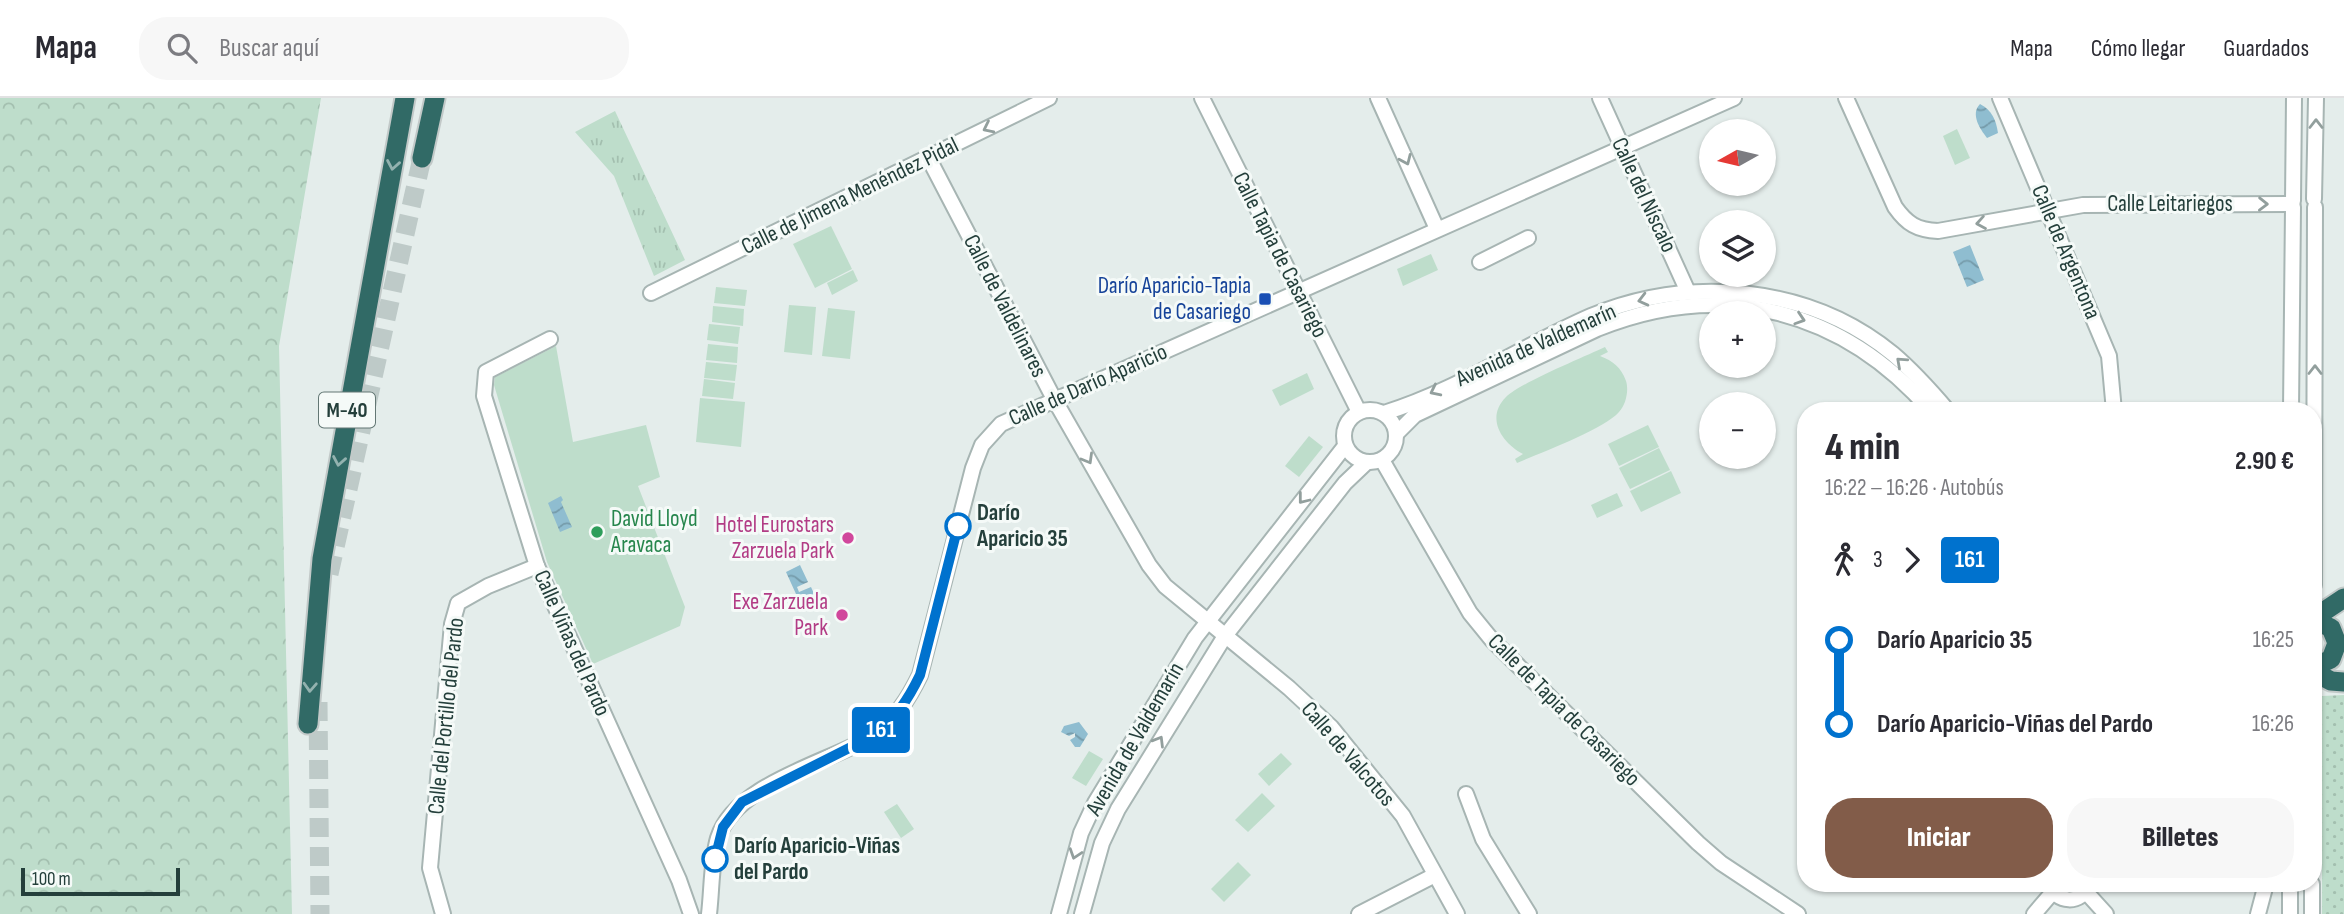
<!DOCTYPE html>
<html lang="es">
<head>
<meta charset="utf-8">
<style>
  :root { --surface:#fff; --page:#f7f7f7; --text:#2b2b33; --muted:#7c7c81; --line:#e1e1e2; --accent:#825c49 }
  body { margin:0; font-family:"Sofia Sans Condensed",sans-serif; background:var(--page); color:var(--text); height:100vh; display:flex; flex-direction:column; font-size:26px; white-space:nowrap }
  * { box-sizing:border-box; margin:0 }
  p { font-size:23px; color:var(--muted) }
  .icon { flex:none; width:38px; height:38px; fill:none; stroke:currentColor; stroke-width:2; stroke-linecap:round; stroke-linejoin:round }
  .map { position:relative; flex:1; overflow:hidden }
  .side { position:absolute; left:1797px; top:304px; width:525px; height:490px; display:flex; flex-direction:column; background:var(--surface); border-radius:28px; box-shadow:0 2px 5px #0004 }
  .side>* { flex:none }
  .badge { padding:0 14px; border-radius:5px; font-size:24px; line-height:46px }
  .needle { width:46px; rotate:262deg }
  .tools { position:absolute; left:1699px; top:21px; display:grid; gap:14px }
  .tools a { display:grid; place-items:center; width:77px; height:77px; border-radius:50%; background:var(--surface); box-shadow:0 2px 5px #0004; font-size:35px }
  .scale { position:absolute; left:21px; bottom:18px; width:159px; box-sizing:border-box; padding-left:7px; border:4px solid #243f3b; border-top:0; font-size:19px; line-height:24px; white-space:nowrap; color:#243f3b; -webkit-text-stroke:5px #f5faf8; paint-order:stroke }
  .map>.badge { position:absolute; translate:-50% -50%; box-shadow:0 0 0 4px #fff }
  .legs { display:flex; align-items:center; gap:10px; height:77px; padding:0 28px; font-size:23px }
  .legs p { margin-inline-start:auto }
  .headline { display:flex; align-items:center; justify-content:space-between; height:119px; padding:0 28px }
  h1 { font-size:38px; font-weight:800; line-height:52px }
  .primary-button { display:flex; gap:14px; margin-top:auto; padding:14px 28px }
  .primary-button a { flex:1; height:80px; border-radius:28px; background:var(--accent); color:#fff; font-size:28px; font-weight:800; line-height:80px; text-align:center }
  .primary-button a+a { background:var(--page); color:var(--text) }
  ul { padding:0 28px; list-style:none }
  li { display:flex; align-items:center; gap:24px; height:84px; font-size:26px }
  li i { display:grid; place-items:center; width:10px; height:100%; margin:0 9px; background:currentColor }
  li i::after { content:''; width:18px; height:18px; margin:-9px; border:5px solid; border-radius:50%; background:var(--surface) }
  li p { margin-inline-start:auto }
  li:first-child i { background:linear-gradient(#0000 50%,currentColor 0) }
  li:last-child i { background:linear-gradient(currentColor 50%,#0000 0) }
  header { display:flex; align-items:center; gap:42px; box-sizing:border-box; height:98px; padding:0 35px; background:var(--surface); border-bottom:2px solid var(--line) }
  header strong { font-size:33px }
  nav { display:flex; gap:38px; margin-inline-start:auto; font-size:24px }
  .search { width:490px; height:63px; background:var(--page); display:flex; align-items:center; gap:18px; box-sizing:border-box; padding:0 24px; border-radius:28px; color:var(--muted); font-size:26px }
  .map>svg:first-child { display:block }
  .grass { fill:url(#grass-dots) }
  .forest { fill:url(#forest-crowns) }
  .park { fill:url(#park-tufts) }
  .pitch { fill:#beddcb }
  .water { fill:url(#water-waves) }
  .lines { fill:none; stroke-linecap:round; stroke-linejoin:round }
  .highway-tunnel { stroke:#becac8; stroke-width:19; stroke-dasharray:19 10; stroke-linecap:butt }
  .minor-casing { stroke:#a7b5b3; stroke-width:18 }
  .highway-casing { stroke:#c2c9c8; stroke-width:23 }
  .minor { stroke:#fff; stroke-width:14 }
  .highway { stroke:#316a66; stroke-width:19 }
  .oneway { stroke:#929f9d }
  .oneway2 { stroke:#93b2af }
  .line-1-casing { stroke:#fff; stroke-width:16 }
  .line-1 { stroke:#0072ce; stroke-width:10 }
  .transit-dot { fill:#1a4fb4; stroke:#f5faf8; stroke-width:2.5 }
  .stop-1-dot { fill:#fff; stroke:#0072ce; stroke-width:3.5 }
  .leisure-dot { fill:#2e9e5b; stroke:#f5faf8; stroke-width:2.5 }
  .hotel-dot { fill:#d1479c; stroke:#f5faf8; stroke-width:2.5 }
  .labels { text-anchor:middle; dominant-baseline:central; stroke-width:6; stroke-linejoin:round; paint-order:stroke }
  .shield { fill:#f5faf8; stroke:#637774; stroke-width:2 }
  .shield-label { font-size:21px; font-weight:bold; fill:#243f3b }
  .street-label { font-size:23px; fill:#243f3b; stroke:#f5faf8 }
  .transit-label { font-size:23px; fill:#164399; stroke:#f5faf8; text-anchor:end }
  .stop-label { font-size:23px; font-weight:bold; fill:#243f3b; stroke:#f5faf8; text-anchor:start }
  .leisure-label { font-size:23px; fill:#27864d; stroke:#f5faf8; text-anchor:start }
  .hotel-label { font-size:23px; fill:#b23c85; stroke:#f5faf8; text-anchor:end }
</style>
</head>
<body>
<header>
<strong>Mapa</strong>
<div class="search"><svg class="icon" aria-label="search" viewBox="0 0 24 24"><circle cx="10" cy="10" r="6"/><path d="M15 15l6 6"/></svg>Buscar aquí</div>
<nav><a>Mapa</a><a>Cómo llegar</a><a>Guardados</a></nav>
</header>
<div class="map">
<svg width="2344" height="816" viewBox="0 0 2344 816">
  <defs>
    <pattern id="grass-dots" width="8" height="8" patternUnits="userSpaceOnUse" patternTransform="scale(1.75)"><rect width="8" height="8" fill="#beddcb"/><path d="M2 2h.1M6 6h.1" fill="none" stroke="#a3bfaf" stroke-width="1.8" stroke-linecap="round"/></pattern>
    <pattern id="forest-crowns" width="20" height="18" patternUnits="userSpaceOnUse" patternTransform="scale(1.75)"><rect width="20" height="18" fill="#beddcb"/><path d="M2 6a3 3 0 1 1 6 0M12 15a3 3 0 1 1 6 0" fill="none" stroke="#a3bfaf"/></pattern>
    <pattern id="park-tufts" width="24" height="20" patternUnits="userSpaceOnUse" patternTransform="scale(1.75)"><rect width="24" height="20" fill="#beddcb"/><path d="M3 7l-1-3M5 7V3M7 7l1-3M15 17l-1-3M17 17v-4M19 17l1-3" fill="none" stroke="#a3bfaf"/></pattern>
    <pattern id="water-waves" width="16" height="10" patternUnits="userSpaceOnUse" patternTransform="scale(1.75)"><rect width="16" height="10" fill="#8fbdd0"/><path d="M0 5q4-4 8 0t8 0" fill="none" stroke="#759baa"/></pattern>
  </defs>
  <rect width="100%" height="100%" fill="#e4edeb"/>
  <path class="grass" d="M2344 597V816H2322V598Z"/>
  <path class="forest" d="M0 0H321L279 248 292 816H0Z"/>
  <path class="park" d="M615 13 685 162 654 178 614 78 575 34Z"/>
  <g class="pitch">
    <path d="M1957 31 1970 60 1955 67 1943 38Z"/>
    <path d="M831 128 852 171 815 190 793 146Z"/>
    <path d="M1431 156 1438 172 1403 188 1397 171Z"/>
    <path d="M853 172 858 183 832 197 827 185Z"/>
    <path d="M716 189 747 192 745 208 714 205Z"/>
    <path d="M789 207 816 209 812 257 784 254Z"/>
    <path d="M713 208 744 211 743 228 712 224Z"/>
    <path d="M828 210 855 213 850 261 822 258Z"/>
    <path d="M709 226 740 229 738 246 707 242Z"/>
    <path d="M708 246 738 249 737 265 706 262Z"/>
    <path d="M556 248 573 344 646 327 660 379 638 388 685 509 680 528 593 566 547 464 494 287 495 279Z"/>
    <path d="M1605 249 1608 254 1600 258C1613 263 1621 269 1626 283 1629 292 1626 307 1619 314 1603 332 1542 354 1517 365L1515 361 1523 356C1502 345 1485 320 1506 299 1520 285 1584 259 1605 249Z"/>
    <path d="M706 264 737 267 735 283 704 280Z"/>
    <path d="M1307 275 1314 291 1280 308 1272 292Z"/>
    <path d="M704 281 735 285 733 301 702 298Z"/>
    <path d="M700 300 745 304 741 349 696 344Z"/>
    <path d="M1648 327 1659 349 1619 368 1608 346Z"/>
    <path d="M1309 338 1323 349 1299 379 1285 368Z"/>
    <path d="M1659 350 1670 372 1630 391 1619 370Z"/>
    <path d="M1671 373 1681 395 1641 414 1630 393Z"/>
    <path d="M1617 395 1623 408 1597 420 1591 407Z"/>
    <path d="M1089 653 1103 661 1086 688 1072 680Z"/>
    <path d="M1281 655 1292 666 1269 688 1258 676Z"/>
    <path d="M1262 695 1275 708 1248 734 1235 722Z"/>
    <path d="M897 706 914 731 901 740 884 714Z"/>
    <path d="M1238 764 1251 777 1224 804 1211 791Z"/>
  </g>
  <g class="water">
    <path d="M1980 6C1992 12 1996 22 1998 35L1987 40C1980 31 1970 16 1980 6Z"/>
    <path d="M1970 147 1984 182 1967 189 1953 154Z"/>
    <path d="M561 398 563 402 561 404 572 429 560 434 548 405Z"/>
    <path d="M800 467 808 484 797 489 799 494 811 489 816 500 801 507 786 474Z"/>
    <path d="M1079 624 1088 636 1080 649H1075L1070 642 1075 639V635L1069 638 1061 634 1064 628Z"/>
  </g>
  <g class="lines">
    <g class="highway-tunnel">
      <path d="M329 476 422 60"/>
      <path d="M318 604 320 816"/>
    </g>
    <defs>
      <g id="minor">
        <path d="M1202 0 1359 314"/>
        <path d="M1378 0 1437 131"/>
        <path d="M1600 0 1688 194"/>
        <path d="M1846 0 1895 109C1907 126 1917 132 1938 133L2083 107 2292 106"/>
        <path d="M2000 0 2109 258 2114 313"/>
        <path d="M928 59 1054 301 1149 467 1165 488 1289 590 1331 629 1403 718 1457 816"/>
        <path d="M2314 101 2316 0"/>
        <path d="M2293 103 2294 0"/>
        <path d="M1480 164 1528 140"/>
        <path d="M651 195 1049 0"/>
        <path d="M550 241 486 274 484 298 537 468 679 782 691 816"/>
        <circle cx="1370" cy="338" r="26"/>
        <path d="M2291 313 2293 109"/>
        <path d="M1384 315C1456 293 1522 248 1591 218 1690 177 1809 187 1893 256 1913 273 1931 293 1948 313"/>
        <path d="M1397 335 1415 317 1597 231C1723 180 1843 212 1931 313"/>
        <path d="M1382 362 1470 515 1492 542 1698 745 1721 765 1798 816"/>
        <path d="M2314 487 2315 109"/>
        <path d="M1466 696 1483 741 1529 816"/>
        <path d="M2047 786C2057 805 2081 808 2089 786"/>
        <path d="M2086 794 2106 816"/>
        <path d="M443 816 430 770 452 526 458 505 488 488 537 468"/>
        <path d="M709 816C712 791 711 764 718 740 735 686 827 665 873 638 895 621 908 602 920 577L973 370 982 347 1001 326 1734 0"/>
        <path d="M1059 816 1081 735 1095 705 1195 540 1345 348"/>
        <path d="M1082 816 1102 745 1118 711 1225 538 1345 385 1366 365"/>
        <path d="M1359 816 1435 777"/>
        <path d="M2034 816 2052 795"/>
        <path d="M2258 816 2266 786"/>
        <path d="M2290 816V786"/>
        <path d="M2312 816V786"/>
      </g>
      <g id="highway">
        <path d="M422 60 435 0"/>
        <path d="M2314 520 2344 500"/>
        <path d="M2314 522 2331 530 2337 545 2331 561 2314 569"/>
        <path d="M2314 574 2331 583 2344 584"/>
        <path d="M308 626 322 461 405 0"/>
      </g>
    </defs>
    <use href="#minor" class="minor-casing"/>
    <use href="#highway" class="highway-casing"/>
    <use href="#minor" class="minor"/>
    <use href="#highway" class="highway"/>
  </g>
  <defs><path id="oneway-chevron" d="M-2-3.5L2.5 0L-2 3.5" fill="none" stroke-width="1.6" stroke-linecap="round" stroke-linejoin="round" transform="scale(1.75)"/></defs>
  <g class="oneway">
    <use href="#oneway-chevron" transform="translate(2316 26) rotate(-90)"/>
    <use href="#oneway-chevron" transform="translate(988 30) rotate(154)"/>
    <use href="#oneway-chevron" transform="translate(1406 62) rotate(66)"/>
    <use href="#oneway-chevron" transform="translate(2263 106) rotate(1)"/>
    <use href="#oneway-chevron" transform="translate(1981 125) rotate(170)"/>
    <use href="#oneway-chevron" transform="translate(1643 202) rotate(166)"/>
    <use href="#oneway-chevron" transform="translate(1800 221) rotate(18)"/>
    <use href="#oneway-chevron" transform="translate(1901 264) rotate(-138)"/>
    <use href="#oneway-chevron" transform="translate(2315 272) rotate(-90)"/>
    <use href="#oneway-chevron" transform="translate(1435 293) rotate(154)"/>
    <use href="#oneway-chevron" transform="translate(1088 361) rotate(60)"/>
    <use href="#oneway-chevron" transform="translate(1303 401) rotate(128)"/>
    <use href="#oneway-chevron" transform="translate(1159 643) rotate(-59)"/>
    <use href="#oneway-chevron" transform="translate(1075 756) rotate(108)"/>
  </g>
  <g class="oneway2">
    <use href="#oneway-chevron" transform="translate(393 67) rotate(100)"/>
    <use href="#oneway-chevron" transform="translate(339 363) rotate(100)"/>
    <use href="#oneway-chevron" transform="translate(310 589) rotate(93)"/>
  </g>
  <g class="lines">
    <defs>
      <path id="line-1" d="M715 761 723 729 742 704 873 638C895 621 908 602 920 577L958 428"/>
    </defs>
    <use href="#line-1" class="line-1-casing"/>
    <use href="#line-1" class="line-1"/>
  </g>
  <rect class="transit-dot" x="1258" y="194" width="14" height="14" rx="3.5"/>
  <g class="stop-1-dot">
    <circle cx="958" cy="428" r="12"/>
    <circle cx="715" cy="761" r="12"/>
  </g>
  <circle class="leisure-dot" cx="597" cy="434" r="7"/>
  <g class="hotel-dot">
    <circle cx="848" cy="440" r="7"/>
    <circle cx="842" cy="517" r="7"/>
  </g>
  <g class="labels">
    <rect class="shield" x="319" y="294.5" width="56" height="35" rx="5"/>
    <g class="shield-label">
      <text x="347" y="312">M-40</text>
    </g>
    <g class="street-label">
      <text transform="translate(1644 97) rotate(65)">Calle del Níscalo</text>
      <text transform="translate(850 98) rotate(-26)">Calle de Jimena Menéndez Pidal</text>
      <text x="2170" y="106">Calle Leitariegos</text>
      <text transform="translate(2066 154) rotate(67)">Calle de Argentona</text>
      <text transform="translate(1280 157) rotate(63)">Calle Tapia de Casariego</text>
      <text transform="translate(1005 208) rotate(63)">Calle de Valdelinares</text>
      <text transform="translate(1536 247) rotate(-24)">Avenida de Valdemarín</text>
      <text transform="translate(1088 287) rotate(-24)">Calle de Darío Aparicio</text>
      <text transform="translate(572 545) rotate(66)">Calle Viñas del Pardo</text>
      <text transform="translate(1564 612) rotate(45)">Calle de Tapia de Casariego</text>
      <text transform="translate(446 618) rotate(-84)">Calle del Portillo del Pardo</text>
      <text transform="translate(1135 641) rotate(-60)">Avenida de Valdemarín</text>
      <text transform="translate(1348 656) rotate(49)">Calle de Valcotos</text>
    </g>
    <g class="transit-label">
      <text x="1251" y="188">Darío Aparicio-Tapia<tspan x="1251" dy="26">de Casariego</tspan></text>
    </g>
    <g class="stop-label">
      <text x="977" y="415">Darío<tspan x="977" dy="26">Aparicio 35</tspan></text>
      <text x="734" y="748">Darío Aparicio-Viñas<tspan x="734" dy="26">del Pardo</tspan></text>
    </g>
    <g class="leisure-label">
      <text x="611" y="421">David Lloyd<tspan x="611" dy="26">Aravaca</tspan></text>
    </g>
    <g class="hotel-label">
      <text x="834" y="427">Hotel Eurostars<tspan x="834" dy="26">Zarzuela Park</tspan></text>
      <text x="828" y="504">Exe Zarzuela<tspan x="828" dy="26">Park</tspan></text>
    </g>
  </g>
</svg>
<div class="tools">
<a><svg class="needle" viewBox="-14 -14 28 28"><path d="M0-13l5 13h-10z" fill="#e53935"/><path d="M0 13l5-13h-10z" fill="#7c7c81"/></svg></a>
<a><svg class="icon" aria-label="layers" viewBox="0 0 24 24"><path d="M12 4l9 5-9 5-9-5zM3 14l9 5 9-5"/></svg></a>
<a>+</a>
<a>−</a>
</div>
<div class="scale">100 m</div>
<b class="badge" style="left:881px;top:632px;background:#0072ce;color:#fff">161</b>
<section class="side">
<div class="headline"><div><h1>4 min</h1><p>16:22 – 16:26 · Autobús</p></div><b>2.90 €</b></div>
<div class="legs"><svg class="icon" aria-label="walk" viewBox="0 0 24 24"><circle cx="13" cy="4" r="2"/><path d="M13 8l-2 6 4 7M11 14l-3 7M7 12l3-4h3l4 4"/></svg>3<svg class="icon" aria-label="forward" viewBox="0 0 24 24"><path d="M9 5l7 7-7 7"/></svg><b class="badge" style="background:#0072ce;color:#fff">161</b></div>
<ul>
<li><i style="color:#0072ce"></i><b>Darío Aparicio 35</b><p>16:25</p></li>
<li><i style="color:#0072ce"></i><b>Darío Aparicio-Viñas del Pardo</b><p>16:26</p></li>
</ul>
<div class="primary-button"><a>Iniciar</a><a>Billetes</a></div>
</section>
</div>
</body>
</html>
